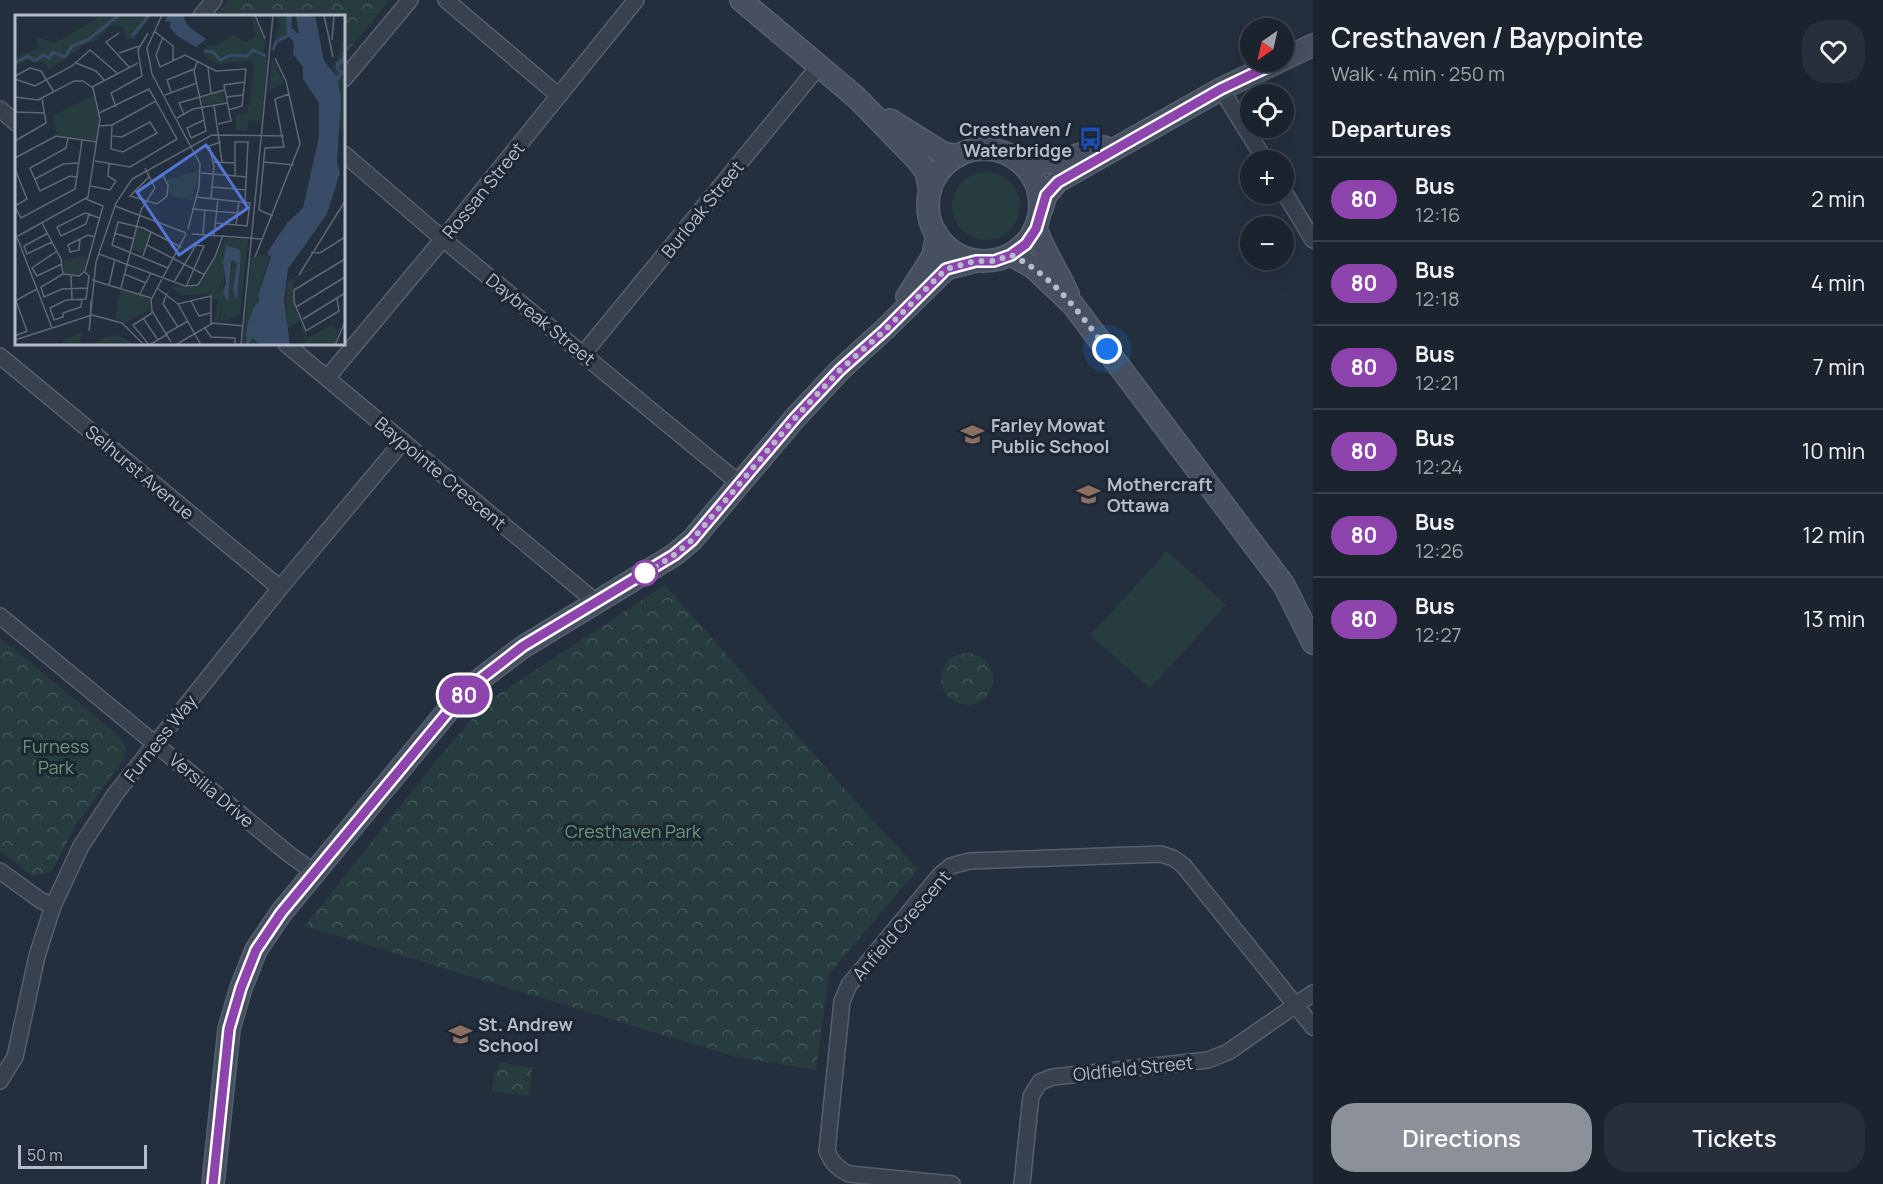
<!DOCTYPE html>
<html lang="en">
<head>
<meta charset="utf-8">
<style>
  :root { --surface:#1b232e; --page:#282f3a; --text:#f1f3f6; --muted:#a0a4aa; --line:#39404a; --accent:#8c9099 }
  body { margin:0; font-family:Manrope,sans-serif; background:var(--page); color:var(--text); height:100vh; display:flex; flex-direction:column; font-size:22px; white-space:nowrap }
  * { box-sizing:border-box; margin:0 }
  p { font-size:20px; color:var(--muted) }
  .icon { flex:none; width:33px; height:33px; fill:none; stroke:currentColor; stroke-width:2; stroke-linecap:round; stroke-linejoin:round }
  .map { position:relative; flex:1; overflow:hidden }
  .drawer { display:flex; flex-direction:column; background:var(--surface); width:570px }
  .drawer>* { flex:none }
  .badge { padding:0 12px; border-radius:20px; font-size:21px; line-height:39px }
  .needle { width:39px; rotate:214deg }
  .fabs { position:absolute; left:1240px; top:18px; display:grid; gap:12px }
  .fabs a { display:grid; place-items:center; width:54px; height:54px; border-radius:50%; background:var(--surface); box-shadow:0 6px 24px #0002,0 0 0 2px var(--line); font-size:30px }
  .scale { position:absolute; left:18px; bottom:15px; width:129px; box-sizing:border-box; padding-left:6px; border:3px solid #b4bcc9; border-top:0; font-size:16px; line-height:21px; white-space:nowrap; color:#b4bcc9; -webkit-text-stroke:4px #1d2633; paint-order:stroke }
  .you { position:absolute; width:30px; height:30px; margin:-15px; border:4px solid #fff; border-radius:50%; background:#1a73e8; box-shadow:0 0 0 9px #1a73e833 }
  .map>.badge { position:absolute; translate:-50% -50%; box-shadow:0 0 0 3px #fff }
  h2 { padding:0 18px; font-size:22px; line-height:54px }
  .round { display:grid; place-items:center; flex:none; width:63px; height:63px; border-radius:24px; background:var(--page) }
  .summary { display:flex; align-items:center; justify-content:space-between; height:102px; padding:0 18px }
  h1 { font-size:28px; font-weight:600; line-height:45px }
  .action { display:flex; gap:12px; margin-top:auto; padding:12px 18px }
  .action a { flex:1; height:69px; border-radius:24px; background:var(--accent); color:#fff; font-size:24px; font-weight:600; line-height:69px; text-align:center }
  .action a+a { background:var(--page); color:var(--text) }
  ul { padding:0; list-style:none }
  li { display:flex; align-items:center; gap:18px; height:84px; padding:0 18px; border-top:2px solid var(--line) }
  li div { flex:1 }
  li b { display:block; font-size:22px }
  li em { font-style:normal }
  li .badge { min-width:66px; font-weight:700; text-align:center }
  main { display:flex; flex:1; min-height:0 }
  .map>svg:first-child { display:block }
  .grass { fill:#263c3f }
  .forest { fill:url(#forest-crowns) }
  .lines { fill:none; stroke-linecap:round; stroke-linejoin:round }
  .street-casing { stroke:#565f6c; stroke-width:18 }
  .secondary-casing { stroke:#565f6c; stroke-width:24 }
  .street { stroke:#38414e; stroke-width:15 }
  .secondary { stroke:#465061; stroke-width:21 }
  .line-casing { stroke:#fff; stroke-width:14 }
  .line { stroke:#8e44ad; stroke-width:9 }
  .walk { stroke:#b4bcc9; stroke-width:6; stroke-dasharray:0 10.8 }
  .stop-dot { fill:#fff; stroke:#8e44ad; stroke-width:3 }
  .labels { text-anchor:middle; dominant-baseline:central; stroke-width:6; stroke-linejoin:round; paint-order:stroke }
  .poi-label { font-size:18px; font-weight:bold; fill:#b4bcc9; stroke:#1d2633; text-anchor:start }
  .street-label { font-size:18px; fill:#b4bcc9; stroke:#1d2633 }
  .park-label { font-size:18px; fill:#6b9a76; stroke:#1d2633 }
  .inset-river { fill:none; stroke:#394c67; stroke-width:3 }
  .inset-road { fill:none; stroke:#5e6776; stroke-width:1.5 }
  .view { fill:#5274d3; fill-opacity:0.15; stroke:#5274d3; stroke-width:3 }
  .inset-edge { fill:none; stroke:#b4bcc9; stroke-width:3 }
</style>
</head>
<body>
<main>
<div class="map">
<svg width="1313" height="1184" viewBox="0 0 1313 1184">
  <defs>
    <pattern id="forest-crowns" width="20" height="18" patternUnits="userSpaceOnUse" patternTransform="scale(1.5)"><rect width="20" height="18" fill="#263c3f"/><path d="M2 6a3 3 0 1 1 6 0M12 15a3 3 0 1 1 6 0" fill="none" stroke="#435659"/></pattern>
  </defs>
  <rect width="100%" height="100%" fill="#242f3e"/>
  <g class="grass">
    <circle cx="986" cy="206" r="34"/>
    <path d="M1167 551 1226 605 1150 688 1091 635Z"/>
  </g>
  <g class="forest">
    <path d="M229 0H389L344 56V16H215Z"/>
    <path d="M665 585 862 809 918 869 829 974 816 1070 736 1057 305 926 440 756 488 701Z"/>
    <path d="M0 638 118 735 126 749 123 760 77 823 53 869 44 874 32 876 0 850Z"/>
    <circle cx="967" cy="679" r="26"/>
    <path d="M499 1062 532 1068 529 1096 492 1091 494 1073 499 1069Z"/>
  </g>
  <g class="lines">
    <defs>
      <g id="street">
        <path d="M446 0 558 95"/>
        <path d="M201 16 214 0"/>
        <path d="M344 79 410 0"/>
        <path d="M1221 89 1265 160"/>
        <path d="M0 109 16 123"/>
        <path d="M344 154 443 239 739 483"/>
        <path d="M1284 192 1313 240"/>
        <path d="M286 344 597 603"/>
        <path d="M584 353 819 66"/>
        <path d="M0 356 280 588"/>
        <path d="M327 378 443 239 636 0"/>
        <path d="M0 616 290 855 314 872"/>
        <path d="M0 871 40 900 53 906"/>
        <path d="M0 1081 15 1057 37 956 53 906 81 846 116 793 280 588 403 441"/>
        <path d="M952 1184 849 1174C837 1168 832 1163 827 1151L842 1001 849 985 940 875 951 866 969 861 1161 854 1173 858 1183 865 1313 1027"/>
        <path d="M1022 1184 1031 1096 1040 1082 1053 1077 1208 1060 1228 1052 1313 993"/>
      </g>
      <g id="secondary">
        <path d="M741 0 857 98 919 162 926 172 930 190"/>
        <path d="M1284 59 1313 45"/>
        <path d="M890 120 943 153 958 156"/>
        <circle cx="984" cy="205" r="56"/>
        <path d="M1021 163C1050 166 1077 155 1104 147"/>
        <path d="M1041 211 1046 195 1058 181 1221 89 1278 62"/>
        <path d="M1036 229C1044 252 1058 271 1068 294"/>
        <path d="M1011 255 1033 267 1073 305 1284 585 1313 643"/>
        <path d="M907 297 933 256 937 234"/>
        <path d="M213 1184 229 1029 241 988 256 950 281 913 451 707 483 677 523 647 674 555 692 540 795 418 840 370 885 329 946 269 976 261"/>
      </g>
    </defs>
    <use href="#street" class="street-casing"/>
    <use href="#secondary" class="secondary-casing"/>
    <use href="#street" class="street"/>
    <use href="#secondary" class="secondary"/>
  </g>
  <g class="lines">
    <defs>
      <path id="line" d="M213 1184 229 1029 241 988 256 950 281 913 452 707 483 677 523 646 674 555 692 540 795 418 840 370 885 330 946 269 976 261H994L1011 255 1026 244 1036 229 1046 195 1058 182 1221 89 1278 62"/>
    </defs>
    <use href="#line" class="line-casing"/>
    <use href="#line" class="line"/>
    <path class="walk" d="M645 573 637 579 674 555 692 540 795 418 840 370 885 330 946 269 976 261H994L1011 255C1053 275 1080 314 1107 349"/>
  </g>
  <defs>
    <symbol id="bus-bare" viewBox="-9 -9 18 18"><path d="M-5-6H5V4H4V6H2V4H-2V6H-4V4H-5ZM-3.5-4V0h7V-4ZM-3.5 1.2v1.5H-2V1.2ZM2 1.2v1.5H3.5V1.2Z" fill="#1a4fb4" stroke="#1d2633" stroke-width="2.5" paint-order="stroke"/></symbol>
    <symbol id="school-bare" viewBox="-9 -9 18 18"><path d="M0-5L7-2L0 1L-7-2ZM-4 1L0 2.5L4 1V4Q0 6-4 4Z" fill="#8d6e63" stroke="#1d2633" stroke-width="2.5" paint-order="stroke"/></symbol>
  </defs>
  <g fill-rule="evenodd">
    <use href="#bus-bare" x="1074" y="122" width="33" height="33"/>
    <use href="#school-bare" x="956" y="418" width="33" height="33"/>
    <use href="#school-bare" x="1072" y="478" width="33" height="33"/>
    <use href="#school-bare" x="444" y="1018" width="33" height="33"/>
  </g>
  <circle class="stop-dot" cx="645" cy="573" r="12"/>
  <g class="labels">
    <g class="poi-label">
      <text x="1072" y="129" text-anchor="end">Cresthaven /<tspan x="1072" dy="21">Waterbridge</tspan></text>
      <text x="991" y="425">Farley Mowat<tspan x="991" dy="21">Public School</tspan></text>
      <text x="1107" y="484">Mothercraft<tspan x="1107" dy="21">Ottawa</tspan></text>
      <text x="478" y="1024">St. Andrew<tspan x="478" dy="21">School</tspan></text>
    </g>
    <g class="street-label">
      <text transform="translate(483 190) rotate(-51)">Rossan Street</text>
      <text transform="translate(702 209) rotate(-51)">Burloak Street</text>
      <text transform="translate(541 319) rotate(39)">Daybreak Street</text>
      <text transform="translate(140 472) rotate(40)">Selhurst Avenue</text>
      <text transform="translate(441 473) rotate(40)">Baypointe Crescent</text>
      <text transform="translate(160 738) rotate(-52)">Furness Way</text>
      <text transform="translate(212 790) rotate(40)">Versilia Drive</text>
      <text transform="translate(901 925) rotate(-49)">Anfield Crescent</text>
      <text transform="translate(1133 1068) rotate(-6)">Oldfield Street</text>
    </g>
    <g class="park-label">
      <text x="56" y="746">Furness<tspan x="56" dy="21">Park</tspan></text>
      <text x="633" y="831">Cresthaven Park</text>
    </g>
  </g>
  <g transform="translate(15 15)">
    <rect width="330" height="330" fill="#242f3e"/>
    <path d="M257 44 269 68 254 76ZM210 223 233 225 225 298 209 307 204 305 210 285 205 279 207 255 202 241ZM211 231 226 241 223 283 218 277 222 249 218 245 212 285 208 277ZM68 317 64 329 46 330 50 324Z" fill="#263c3f" fill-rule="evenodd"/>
    <path d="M88 0H133V5L120 24H110L109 12 96 10 81 26 72 28 34 55 30 48 13 45 0 52V43L24 33 21 22 40 28ZM235 0H238L250 27 248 41 252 45 246 106 234 105 232 116 221 115V100L231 98 233 93 229 90H235L238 59 233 58H238L239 50 235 45 203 49 188 40 193 30 200 31 218 20 230 27 241 22ZM260 0H271L275 16 258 31 264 11ZM330 63V113L325 116 324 74ZM208 76 209 87 188 90 186 82ZM79 80 84 104 81 126 42 120 38 101ZM184 155 177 186 154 180 152 165ZM123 213 135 218 127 239 116 234ZM330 232 279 265 278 290 293 323 317 310 321 315 326 312 319 330H291L285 306 272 314V267ZM255 239 243 279 246 285 237 297 231 324 238 323 245 330H228L236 242ZM67 241 72 244 69 256 65 260H49V245ZM202 241 206 254H210L204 273 212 291 206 293 204 305H200L203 283 199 285 193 279 166 280 156 272 185 270ZM105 276H118L134 284 135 295 110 308 100 303ZM102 320 121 330H78L88 323Z" fill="#263c3f"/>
    <path d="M326 26 330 28V63L324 74 323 65 315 56 324 41Z" fill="#263c3f"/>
    <path d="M153 0H168L173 11 191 24 181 32 164 22 155 13 156 7 150 6ZM271 0H277L276 13 284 19 281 0H300L309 46 321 61 325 59 321 54V48L329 41 325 38 330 39V46L323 52 329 57 323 66 326 85 322 146 325 158 312 199 273 254 269 285 275 330H245L238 323 231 330 232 311 239 292 245 286 243 280 256 242 252 238 272 208 288 193 304 122V88L288 64V52L278 39 279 27 272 20ZM211 231 224 234 226 241 222 285 218 276 222 249 218 245 216 248 213 288 208 277 211 267 208 247Z" fill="#394c67"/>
    <path class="inset-river" d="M117 21 134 0M258 35 261 27 274 20M189 36 198 37 205 45 216 40 232 41 238 35 251 41M0 48 13 41 20 46 28 40 34 43 38 37 50 42 57 31 73 25 104 0"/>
    <path class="inset-road" d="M240 0 250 24M309 0 318 42M139 16 158 31V46M104 18 91 27 114 52M148 22 141 40 145 52 170 40 201 56 231 54 227 91 213 95M317 25 319 0M104 38 124 31M182 47 179 56 187 93 191 116 176 123 172 113 189 105M61 48 81 56 89 65M193 53 196 78M137 59 185 149 184 172 173 214M137 59 132 33 147 0M0 61 15 53 26 56 39 77M0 64 20 71 57 51 75 35 102 58M77 72 123 48M156 77 152 65 179 54M150 80 182 68M0 82 23 85 59 66H68L78 73 85 104 73 182 3 221M211 82 229 80M199 90 207 147M101 92 96 78 127 61 123 35 133 18M0 97 30 98M169 99 164 88 209 75M162 103 178 94 212 88M203 109 216 106 209 70 230 67M97 110 96 134 108 137 142 118 135 107 107 122 98 121M84 111 97 110 141 86M53 123 51 133 15 153 25 176 55 161 61 162M0 126 31 108 27 83M0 143 41 121 82 127M80 146 115 152 162 124 134 74 84 98M198 147 220 148M248 147 279 150M0 154 12 184 0 191M186 158 232 162M220 161V127H233L230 187M134 162 115 181 142 189 152 181 153 170 148 161 137 166M20 164 48 149 64 148M76 171 95 175 101 166 93 161 94 148M198 172 231 175M181 182 235 188 232 211 201 208M196 184 199 151 194 131 206 127M100 191 171 218M0 192 6 203 60 174 67 125M177 194 222 198M74 199 71 209 46 221 42 212 70 198 74 199 84 203M258 201 244 195 250 133 269 132 260 84 274 79M27 208 46 244 48 259M221 210 224 186M0 217 37 313M33 218 9 231 12 239 37 227M99 218 119 224M177 219 247 224M188 219 190 195M199 220 203 184M65 224 64 235 55 237 53 230 73 220 80 222M132 230 190 260M42 236 17 253 22 261 47 249M296 237 305 238 330 222M84 239 170 271 183 270 200 242 208 220M128 241 136 217M240 242 285 129 271 66 260 43M153 253 97 230 103 207 128 213 166 232M48 259 64 261 70 256 88 191 71 184M48 259 26 272 29 282 47 274 72 273M109 259 131 268M284 260 330 186M56 261 57 284M77 265 136 283M159 267 181 230 189 231 171 272M94 270 100 244M106 273 126 195 140 173 130 153M142 273 163 289 186 330M152 278 148 289 163 312M125 279 136 258M322 284 324 296 291 316 279 287V275L330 244M0 286 22 274M176 286 184 301 195 298M163 289 196 281V309M281 292 330 262M48 298V302L39 305 35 293 51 285 71 284 74 261 70 257M48 298 66 292 67 284M128 303 143 325M288 304 330 278M75 309 76 286M189 312 196 322 220 323V330M74 316 81 247 101 188 117 164 197 120 269 121M152 318 173 306M0 321 12 316 1 286M0 325 77 300 107 308 129 330M156 327 137 296 136 285 171 219M162 329 198 308 228 311M134 330 118 310 137 298M134 330 153 319M226 330 258 0M320 330 330 307"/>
    <path class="view" d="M191 130 233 193 164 240 122 177Z"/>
    <rect width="330" height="330" class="inset-edge"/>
  </g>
</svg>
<div class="fabs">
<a><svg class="needle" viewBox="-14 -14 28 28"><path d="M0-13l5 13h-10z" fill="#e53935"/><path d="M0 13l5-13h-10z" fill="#a0a4aa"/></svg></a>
<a><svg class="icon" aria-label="locate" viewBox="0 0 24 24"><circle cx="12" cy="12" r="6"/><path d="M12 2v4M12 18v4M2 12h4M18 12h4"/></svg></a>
<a>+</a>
<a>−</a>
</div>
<div class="scale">50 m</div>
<div class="you" style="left:1107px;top:349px"></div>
<b class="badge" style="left:464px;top:695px;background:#8e44ad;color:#fff">80</b>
</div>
<section class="drawer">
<div class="summary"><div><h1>Cresthaven / Baypointe</h1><p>Walk · 4 min · 250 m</p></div><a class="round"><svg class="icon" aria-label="heart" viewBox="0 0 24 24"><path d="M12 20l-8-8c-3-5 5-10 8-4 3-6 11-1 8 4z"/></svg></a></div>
<h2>Departures</h2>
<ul>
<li><span class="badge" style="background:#8e44ad;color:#fff">80</span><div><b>Bus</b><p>12:16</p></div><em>2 min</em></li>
<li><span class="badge" style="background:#8e44ad;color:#fff">80</span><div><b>Bus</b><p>12:18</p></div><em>4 min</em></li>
<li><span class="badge" style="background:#8e44ad;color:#fff">80</span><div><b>Bus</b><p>12:21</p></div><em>7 min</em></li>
<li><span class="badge" style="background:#8e44ad;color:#fff">80</span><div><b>Bus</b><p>12:24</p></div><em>10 min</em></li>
<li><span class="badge" style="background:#8e44ad;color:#fff">80</span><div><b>Bus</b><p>12:26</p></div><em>12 min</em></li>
<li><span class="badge" style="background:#8e44ad;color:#fff">80</span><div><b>Bus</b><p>12:27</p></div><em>13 min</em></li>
</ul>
<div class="action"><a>Directions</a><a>Tickets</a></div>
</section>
</main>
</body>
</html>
